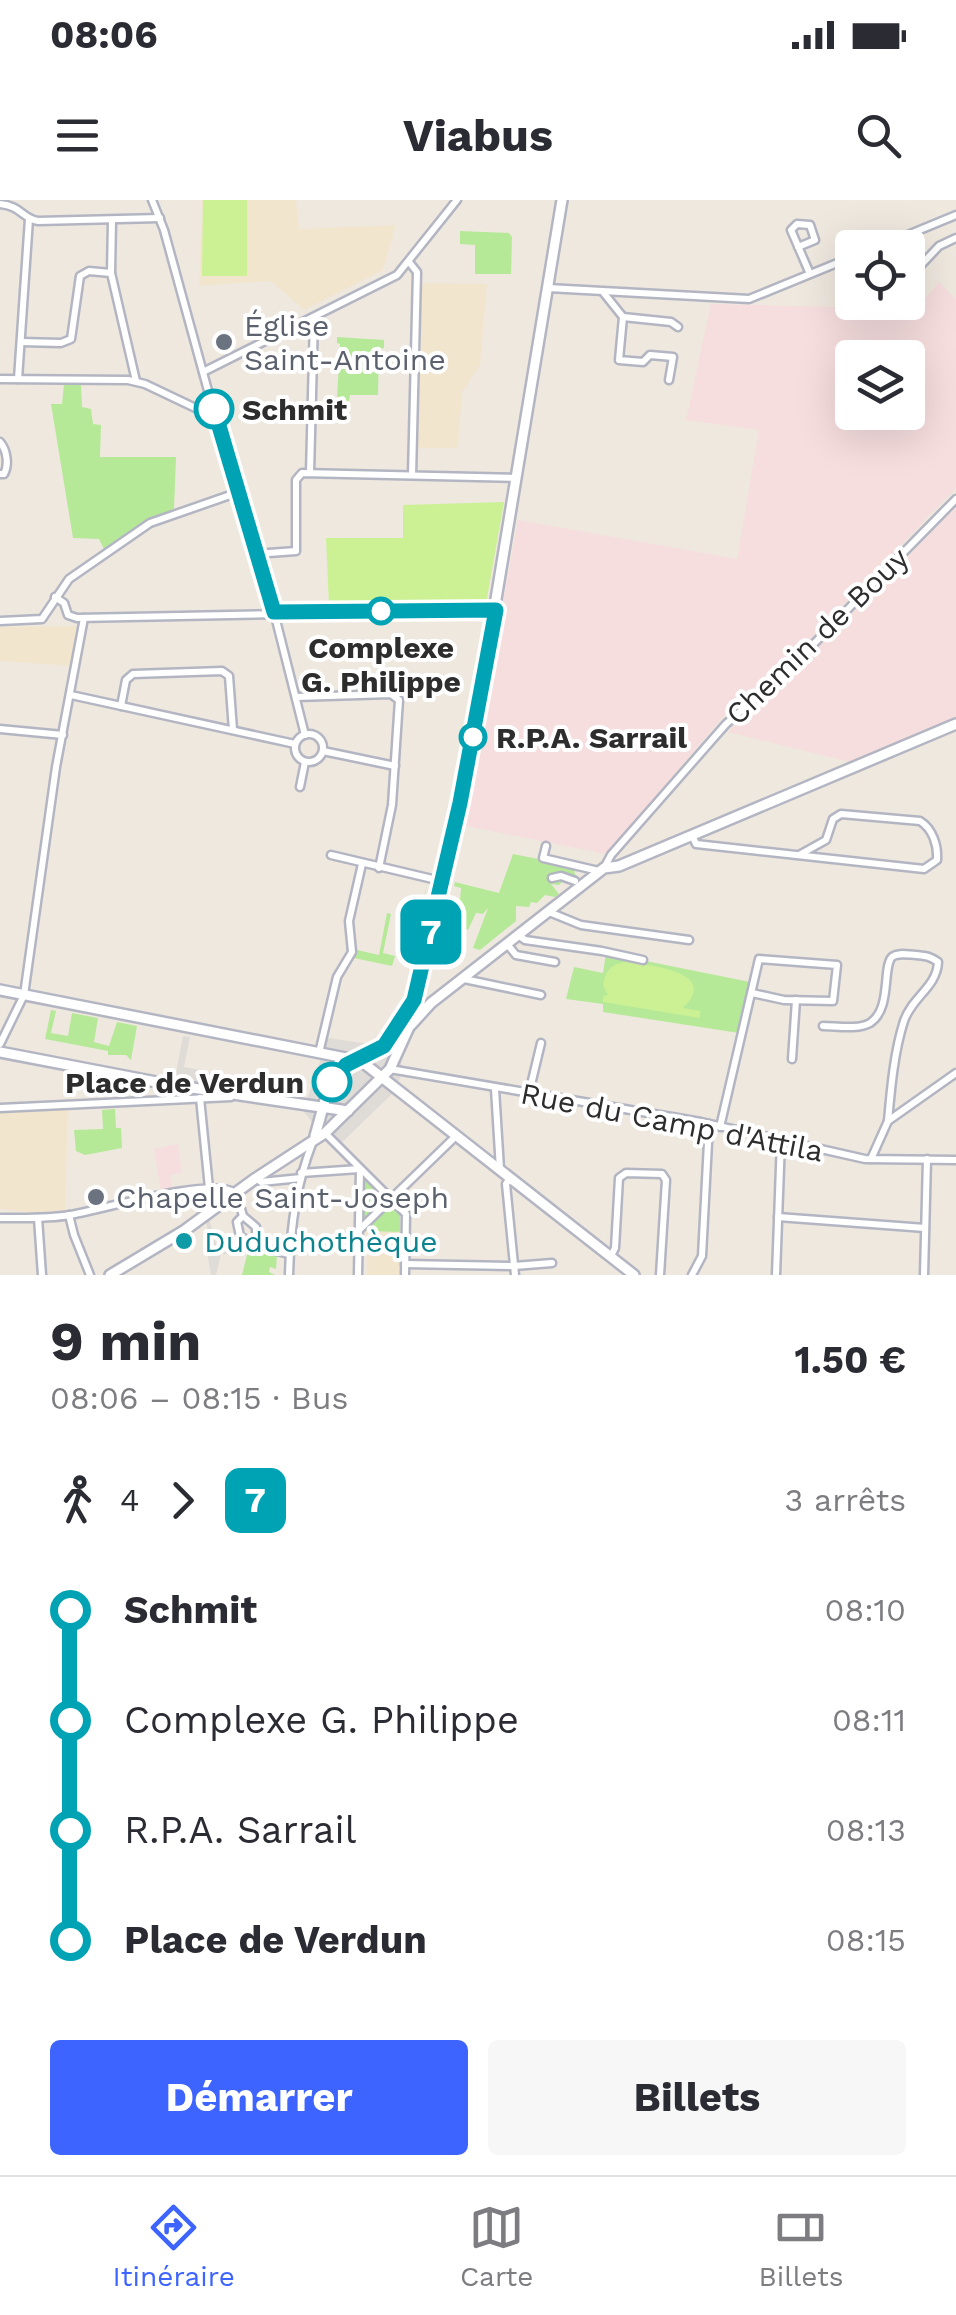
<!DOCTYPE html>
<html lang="fr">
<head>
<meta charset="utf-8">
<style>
  :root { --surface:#fff; --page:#f7f7f7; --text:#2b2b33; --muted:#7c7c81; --line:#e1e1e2; --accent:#3d64ff }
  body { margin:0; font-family:"Work Sans",sans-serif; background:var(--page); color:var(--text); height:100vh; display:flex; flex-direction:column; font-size:38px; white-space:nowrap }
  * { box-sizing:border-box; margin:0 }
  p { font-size:32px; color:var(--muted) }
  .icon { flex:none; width:55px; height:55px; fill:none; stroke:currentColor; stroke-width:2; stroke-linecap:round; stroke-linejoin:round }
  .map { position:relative; height:1075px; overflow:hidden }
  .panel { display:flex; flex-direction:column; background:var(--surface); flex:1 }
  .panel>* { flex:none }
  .badge { padding:0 20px; border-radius:15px; font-size:35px; line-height:65px }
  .fabs { position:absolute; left:835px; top:30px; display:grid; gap:20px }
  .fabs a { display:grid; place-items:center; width:90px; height:90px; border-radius:10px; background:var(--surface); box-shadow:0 10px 40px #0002; font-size:50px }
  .map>.badge { position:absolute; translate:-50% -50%; box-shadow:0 0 0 5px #fff }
  .legs { display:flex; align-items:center; gap:15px; height:110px; padding:0 50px; font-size:32px }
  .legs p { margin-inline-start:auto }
  .headline { display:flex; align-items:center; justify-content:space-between; height:170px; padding:0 50px }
  h1 { font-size:55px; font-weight:700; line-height:75px }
  .action { display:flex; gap:20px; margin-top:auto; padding:20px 50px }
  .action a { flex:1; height:115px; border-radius:10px; background:var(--accent); color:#fff; font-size:40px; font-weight:700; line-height:115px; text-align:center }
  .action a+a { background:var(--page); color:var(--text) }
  ul { padding:0 50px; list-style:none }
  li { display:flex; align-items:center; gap:35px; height:110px; font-size:38px }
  li i { display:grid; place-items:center; width:15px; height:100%; margin:0 12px; background:currentColor }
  li i::after { content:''; width:25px; height:25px; margin:-12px; border:8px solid; border-radius:50%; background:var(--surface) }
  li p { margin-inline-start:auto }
  li:first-child i { background:linear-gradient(#0000 50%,currentColor 0) }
  li:last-child i { background:linear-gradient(currentColor 50%,#0000 0) }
  .status { display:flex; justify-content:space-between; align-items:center; height:70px; padding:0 50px; background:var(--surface); direction:ltr }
  .status svg { height:28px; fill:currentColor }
  header { display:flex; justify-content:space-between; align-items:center; height:130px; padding:0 50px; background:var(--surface); font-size:45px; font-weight:700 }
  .tab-bar { display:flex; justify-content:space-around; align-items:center; height:140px; border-top:2px solid var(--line); background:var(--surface); font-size:28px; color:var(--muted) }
  .tab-bar a { display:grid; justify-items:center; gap:5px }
  .tab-bar .on { color:var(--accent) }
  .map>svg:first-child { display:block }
  .education { fill:#f2e5ce }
  .medical { fill:#f6ddde; fill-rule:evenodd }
  .green { fill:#b5e998 }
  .pitch { fill:#cbf194 }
  .plaza { fill:#dfdbd7 }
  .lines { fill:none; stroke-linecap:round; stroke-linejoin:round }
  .street-casing { stroke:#b3b6c2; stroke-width:11 }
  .secondary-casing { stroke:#b3b6c2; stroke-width:14 }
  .street { stroke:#fff; stroke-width:6 }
  .secondary { stroke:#fff; stroke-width:9 }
  .line-1-casing { stroke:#fff; stroke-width:22 }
  .line-1 { stroke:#00a3b4; stroke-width:15 }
  .worship-dot { fill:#6b7280; stroke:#fff; stroke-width:4 }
  .stop-1-dot { fill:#fff; stroke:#00a3b4; stroke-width:5 }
  .culture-dot { fill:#0f9aa8; stroke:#fff; stroke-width:4 }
  .labels { text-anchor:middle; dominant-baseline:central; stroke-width:8; stroke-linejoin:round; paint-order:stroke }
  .worship-label { font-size:30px; fill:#5b616d; stroke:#fff; text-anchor:start }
  .stop-label { font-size:30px; font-weight:bold; fill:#2d2d2d; stroke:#fff; text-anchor:start }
  .street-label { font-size:30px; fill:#2d2d2d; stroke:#fff }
  .culture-label { font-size:30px; fill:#0d838f; stroke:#fff; text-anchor:start }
</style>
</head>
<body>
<div class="status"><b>08:06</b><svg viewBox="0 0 49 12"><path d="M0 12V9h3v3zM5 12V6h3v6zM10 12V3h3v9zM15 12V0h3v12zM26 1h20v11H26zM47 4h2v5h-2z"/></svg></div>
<header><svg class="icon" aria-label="menu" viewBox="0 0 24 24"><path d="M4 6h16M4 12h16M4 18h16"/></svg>Viabus<svg class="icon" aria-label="search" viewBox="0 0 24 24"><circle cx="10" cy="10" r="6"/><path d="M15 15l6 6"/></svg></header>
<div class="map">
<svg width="956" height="1075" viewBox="0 0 956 1075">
  <rect width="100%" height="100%" fill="#efe8df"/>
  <g class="education">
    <path d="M202 0H296L299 29 396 25 383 70 304 110 271 81 199 86Z"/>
    <path d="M421 83 487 84 480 165 462 192 458 248H417Z"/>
    <path d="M76 426 72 466 0 461V427Z"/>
    <path d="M68 910 65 1011 35 1013 0 1009V913Z"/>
    <path d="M366 1031 401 1032 399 1075H367Z"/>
  </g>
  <g class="medical">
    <path d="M939 82 956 99V288L780 470 721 519 606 654 462 625 518 320 737 359 759 230 686 220 711 104 917 109ZM852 158H908V212H852Z"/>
    <path d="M956 306V517L850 562 728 532 877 390Z"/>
    <path d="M178 944 182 973 170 975 172 990 161 991 154 949Z"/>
  </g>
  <g class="green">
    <path d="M460 31 509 33 512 37 511 74H475V45L460 44Z"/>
    <path d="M337 137 384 140V148L379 149 378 195H350L349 201 337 199 340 144 337 143Z"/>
    <path d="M64 184 81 185 82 207 91 209 93 224 101 225 100 257H176L174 309 148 319 104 349 99 339 73 338 51 204H62Z"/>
    <path d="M513 654 578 667 574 672 578 678 570 685 567 678 559 685 551 684 559 694 555 697 545 695 537 703 531 702 529 707 516 706V721L480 750 473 748 488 708 483 714 476 713 468 730 449 723 453 720 450 717 453 704 460 700 461 688 454 686 455 682 499 693Z"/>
    <path d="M427 683 415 751 432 684 438 685 418 765 410 763Z"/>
    <path d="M387 713 391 714 383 753 395 756 392 766 354 758 357 750 379 755Z"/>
    <path d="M606 753 750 782 739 833 603 812V804L566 799 574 767 603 773Z"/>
    <path d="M51 810 56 811 51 833 68 836 72 813 98 818 94 842 109 846 117 822 137 826 131 860 126 855H108V851L45 839Z"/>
    <path d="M115 909 116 928H121L122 948 85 955 76 951 74 930 103 929 102 910Z"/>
    <path d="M368 980 386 1000 364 1024 362 982Z"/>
    <path d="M390 1006 396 1008 400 1016V1032L366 1031Z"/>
    <path d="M249 1047 277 1054 276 1069 270 1067 269 1072 275 1075H242Z"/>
  </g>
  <g class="pitch">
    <path d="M203 0H247V76H202Z"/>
    <path d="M504 302 486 404 329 406 326 338H403V305Z"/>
    <path d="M625 762C647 765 722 771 683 808L700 811V818L603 802V796L608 795 603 786C605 771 611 764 625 762Z"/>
  </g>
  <g class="plaza">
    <path d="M398 812 421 819 408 839 401 862 404 875 491 889 493 892 401 875 395 891 335 949 303 911 328 838 369 844 382 834Z"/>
    <path d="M183 836 190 837 184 867 221 874 224 882 229 880 230 893 165 880 176 873Z"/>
    <path d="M209 1019 216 1044 229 1042 228 1053 236 1055 221 1054 216 1075H211L207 1051 211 1049 206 1021Z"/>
  </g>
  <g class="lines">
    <defs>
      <g id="street">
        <path d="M152 0 164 30 236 293 274 412 305 535"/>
        <path d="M0 4C21 6 22 18 38 21L160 18"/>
        <path d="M112 21 111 73 136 181"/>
        <path d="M798 47 815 40 810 25 797 24 791 30 810 74"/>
        <path d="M876 48 956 15"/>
        <path d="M409 62 417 72 412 275"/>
        <path d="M839 62 852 97"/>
        <path d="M908 79 939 46 956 38"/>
        <path d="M548 88 749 99 852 57"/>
        <path d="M603 92 623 117 619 160 643 162 650 155 673 157 669 180"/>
        <path d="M623 117 671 122 678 127"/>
        <path d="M21 142 61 143 71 139 80 76 89 71 111 73"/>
        <path d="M203 172 397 75 457 0"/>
        <path d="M0 179 128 180 145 184 208 214 215 213"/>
        <path d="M18 179 29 19"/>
        <path d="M0 242C7 250 9 265 4 274H0"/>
        <path d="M310 273 314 117"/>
        <path d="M255 354 296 351V280L302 273 517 278"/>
        <path d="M55 397 64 403 68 415 77 418 495 410"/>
        <path d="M0 421 42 419 69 379 150 323 236 293"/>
        <path d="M71 495 295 544"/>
        <path d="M296 497 391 494 399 500 392 605 379 668"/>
        <path d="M121 506 126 480 133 474 222 471 229 476 233 530"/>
        <path d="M0 529 63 535"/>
        <circle cx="309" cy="548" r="14"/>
        <path d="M323 551 395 566"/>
        <path d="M300 587 305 562"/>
        <path d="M692 635 696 644 924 669 937 660C938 646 933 629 920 621L841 614 833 619 826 640 799 655"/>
        <path d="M546 646 543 658 599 671"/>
        <path d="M331 655 441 681"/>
        <path d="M604 668 611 655 726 524 793 465 956 299"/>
        <path d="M552 678 561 676 575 681"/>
        <path d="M549 712 581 725 689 740"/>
        <path d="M518 735 525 740 602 751 643 760"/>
        <path d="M507 744 516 755 555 762"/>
        <path d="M464 779 541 795"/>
        <path d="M823 826C836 826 858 830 870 823 892 809 882 767 892 757 898 752 909 755 916 755 925 756 930 756 938 762 937 787 912 797 904 821 894 852 891 888 888 921"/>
        <path d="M0 844 24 795 56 567 84 418"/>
        <path d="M319 853 337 777 352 752 349 721 362 664"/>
        <path d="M792 859 796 800"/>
        <path d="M390 869 701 922 865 959 956 960"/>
        <path d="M495 889 500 969"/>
        <path d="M529 893 541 843"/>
        <path d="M200 898 209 988"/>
        <path d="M0 908 231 897"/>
        <path d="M720 927 759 759 837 765 833 801 784 800 752 793"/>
        <path d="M325 933 406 1014 405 1075"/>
        <path d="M871 959 888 921 956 873"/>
        <path d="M301 973 359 969"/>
        <path d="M256 978 261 982 301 978"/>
        <path d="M510 978 506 984 515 1075"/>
        <path d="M241 1009 243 1016 256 1027V1046L289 1054"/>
        <path d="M69 1015 74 1035 90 1075"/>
        <path d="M243 1016 237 1022 240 1036 256 1046"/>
        <path d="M778 1017 925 1028"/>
        <path d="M0 1018C23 1018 47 1019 70 1015 100 1010 214 976 235 993"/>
        <path d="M38 1018 42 1075"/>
        <path d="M359 1030 456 936"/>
        <path d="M611 1056 615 1048 619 978 626 973 662 974 666 980 660 1075"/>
        <path d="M405 1064 514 1066 552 1063"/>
        <path d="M289 1075C290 1031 296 985 312 944"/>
        <path d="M358 1075 360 970"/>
        <path d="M692 1075 702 1056 709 924"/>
        <path d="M776 1075 781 940"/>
        <path d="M924 1075 927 959"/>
      </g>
      <g id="secondary">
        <path d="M0 790 361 861 634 1075"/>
        <path d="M411 825 431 803 604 668 619 666 956 524"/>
        <path d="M0 852 172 885 348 911"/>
        <path d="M315 936 325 900 336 876 346 865 384 846 413 802"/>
        <path d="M110 1075 185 1030 256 978 325 933 390 869 409 827 476 520 562 0"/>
      </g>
    </defs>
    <use href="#street" class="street-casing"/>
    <use href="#secondary" class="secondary-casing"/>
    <use href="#street" class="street"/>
    <use href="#secondary" class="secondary"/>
  </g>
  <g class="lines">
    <defs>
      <path id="line-1" d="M214 209 274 412 496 410 460 603 414 800 384 846 346 865 332 882"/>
    </defs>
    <use href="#line-1" class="line-1-casing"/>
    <use href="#line-1" class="line-1"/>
  </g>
  <g class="worship-dot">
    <circle cx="224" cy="142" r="10"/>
    <circle cx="96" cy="997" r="10"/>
  </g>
  <g class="stop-1-dot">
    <circle cx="214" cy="209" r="18"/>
    <circle cx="381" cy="411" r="12"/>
    <circle cx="473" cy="537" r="12"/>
    <circle cx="332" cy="882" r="18"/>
  </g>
  <circle class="culture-dot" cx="184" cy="1041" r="10"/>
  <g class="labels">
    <g class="worship-label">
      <text x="244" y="125">Église<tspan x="244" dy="34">Saint-Antoine</tspan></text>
      <text x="116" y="997">Chapelle Saint-Joseph</text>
    </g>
    <g class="stop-label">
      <text x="242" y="209">Schmit</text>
      <text x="381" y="447" text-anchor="middle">Complexe<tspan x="381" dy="34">G. Philippe</tspan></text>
      <text x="496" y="537">R.P.A. Sarrail</text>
      <text x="304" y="882" text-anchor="end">Place de Verdun</text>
    </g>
    <g class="street-label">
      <text transform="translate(817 436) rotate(-44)">Chemin de Bouy</text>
      <text transform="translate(672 922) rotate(11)">Rue du Camp d'Attila</text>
    </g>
    <g class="culture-label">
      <text x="204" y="1041">Duduchothèque</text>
    </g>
  </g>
</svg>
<div class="fabs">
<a><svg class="icon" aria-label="locate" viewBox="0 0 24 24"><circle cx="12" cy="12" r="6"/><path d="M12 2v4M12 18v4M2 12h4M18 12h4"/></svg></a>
<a><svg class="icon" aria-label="layers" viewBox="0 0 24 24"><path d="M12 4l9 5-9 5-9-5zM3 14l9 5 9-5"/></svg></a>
</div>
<b class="badge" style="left:431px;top:732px;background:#00a3b4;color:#fff">7</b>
</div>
<section class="panel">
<div class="headline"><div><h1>9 min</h1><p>08:06 – 08:15 · Bus</p></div><b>1.50 €</b></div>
<div class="legs"><svg class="icon" aria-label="walk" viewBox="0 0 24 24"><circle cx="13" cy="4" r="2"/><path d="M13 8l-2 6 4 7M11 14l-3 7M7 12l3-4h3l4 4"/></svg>4<svg class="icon" aria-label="forward" viewBox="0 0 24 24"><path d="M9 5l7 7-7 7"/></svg><b class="badge" style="background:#00a3b4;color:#fff">7</b><p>3 arrêts</p></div>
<ul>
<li><i style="color:#00a3b4"></i><b>Schmit</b><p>08:10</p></li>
<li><i style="color:#00a3b4"></i><span>Complexe G. Philippe</span><p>08:11</p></li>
<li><i style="color:#00a3b4"></i><span>R.P.A. Sarrail</span><p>08:13</p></li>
<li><i style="color:#00a3b4"></i><b>Place de Verdun</b><p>08:15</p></li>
</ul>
<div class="action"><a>Démarrer</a><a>Billets</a></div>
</section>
<nav class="tab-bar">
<a class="on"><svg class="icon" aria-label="directions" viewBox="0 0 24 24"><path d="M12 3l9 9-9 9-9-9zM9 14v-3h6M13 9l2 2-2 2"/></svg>Itinéraire</a>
<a><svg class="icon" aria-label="map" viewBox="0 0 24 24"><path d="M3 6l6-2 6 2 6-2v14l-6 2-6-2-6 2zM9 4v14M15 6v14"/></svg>Carte</a>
<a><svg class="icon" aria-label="tickets" viewBox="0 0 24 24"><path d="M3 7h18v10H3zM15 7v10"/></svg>Billets</a>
</nav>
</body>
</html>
